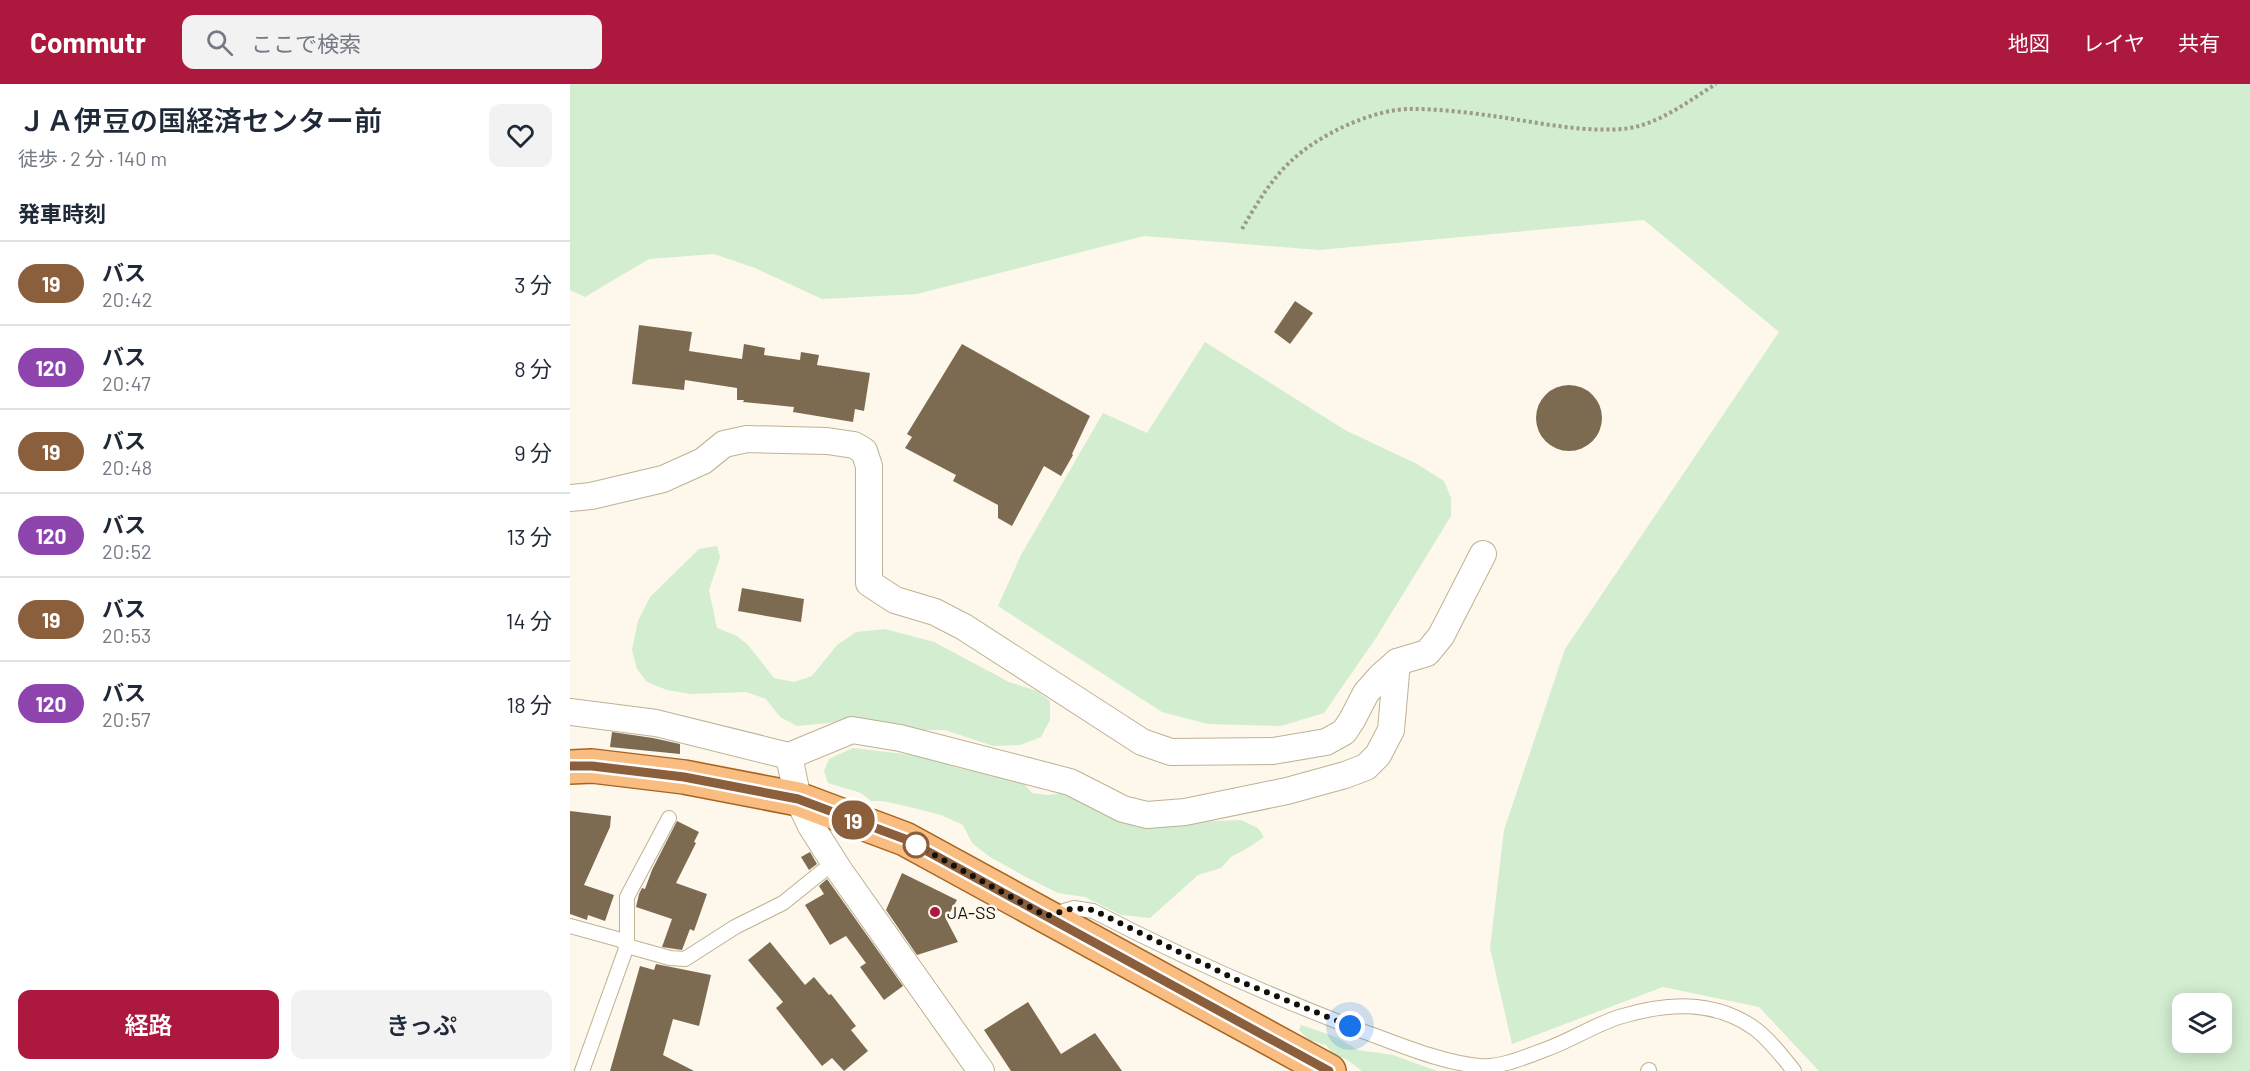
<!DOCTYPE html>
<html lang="ja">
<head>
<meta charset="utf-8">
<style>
  :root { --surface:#fff; --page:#f2f2f3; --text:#1f2937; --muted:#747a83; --line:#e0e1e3; --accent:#ad183e }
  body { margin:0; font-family:Barlow,"Noto Sans JP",sans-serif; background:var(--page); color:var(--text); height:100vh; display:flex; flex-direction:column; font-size:22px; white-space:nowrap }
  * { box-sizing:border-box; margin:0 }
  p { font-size:20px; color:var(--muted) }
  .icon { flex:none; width:33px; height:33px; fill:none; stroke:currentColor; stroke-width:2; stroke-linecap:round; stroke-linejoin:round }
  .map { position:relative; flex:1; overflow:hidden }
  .drawer { display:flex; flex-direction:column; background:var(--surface); width:570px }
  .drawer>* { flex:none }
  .badge { padding:0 12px; border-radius:20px; font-size:21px; line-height:39px }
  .fabs { position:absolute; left:1602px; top:909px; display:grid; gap:12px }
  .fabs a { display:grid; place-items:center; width:60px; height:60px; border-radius:12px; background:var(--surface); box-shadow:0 3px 15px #0003; font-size:30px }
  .you { position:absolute; width:30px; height:30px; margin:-15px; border:4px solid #fff; border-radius:50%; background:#1a73e8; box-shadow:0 0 0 9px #1a73e833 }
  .map>.badge { position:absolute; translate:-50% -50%; box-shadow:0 0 0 3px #fff }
  h2 { padding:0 18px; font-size:22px; line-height:54px }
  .round { display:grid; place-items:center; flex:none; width:63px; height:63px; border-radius:12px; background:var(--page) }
  .summary { display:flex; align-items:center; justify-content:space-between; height:102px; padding:0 18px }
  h1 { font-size:28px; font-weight:600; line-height:45px }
  .cta { display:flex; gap:12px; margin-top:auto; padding:12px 18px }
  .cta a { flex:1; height:69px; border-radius:12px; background:var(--accent); color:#fff; font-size:24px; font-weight:600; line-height:69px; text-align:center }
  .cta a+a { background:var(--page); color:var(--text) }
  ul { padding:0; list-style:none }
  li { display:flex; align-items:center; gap:18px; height:84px; padding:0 18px; border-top:2px solid var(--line) }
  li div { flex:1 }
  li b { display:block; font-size:22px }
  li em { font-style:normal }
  li .badge { min-width:66px; font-weight:700; text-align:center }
  header { display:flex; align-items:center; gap:36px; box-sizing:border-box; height:84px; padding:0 30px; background:var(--accent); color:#fff }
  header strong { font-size:28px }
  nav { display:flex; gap:33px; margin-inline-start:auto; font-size:21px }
  .search { width:420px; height:54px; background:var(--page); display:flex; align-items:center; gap:15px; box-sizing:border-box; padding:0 21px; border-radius:12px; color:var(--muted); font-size:22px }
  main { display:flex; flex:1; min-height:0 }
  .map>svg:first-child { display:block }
  .green { fill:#d2edd0; fill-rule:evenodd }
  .building { fill:#7d6b51 }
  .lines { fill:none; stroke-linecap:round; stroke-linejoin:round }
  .lane-casing { stroke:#beb293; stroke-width:16 }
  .street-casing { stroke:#beb293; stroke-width:28 }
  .primary-casing { stroke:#a66420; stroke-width:36 }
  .path { stroke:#9e998d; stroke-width:4; stroke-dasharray:3 3; stroke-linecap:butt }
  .lane { stroke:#fff; stroke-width:14 }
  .street { stroke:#fff; stroke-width:26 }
  .primary { stroke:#f9bd82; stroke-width:33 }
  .line-casing { stroke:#fff; stroke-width:14 }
  .line { stroke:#8b5e3c; stroke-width:9 }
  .walk { stroke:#141005; stroke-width:6; stroke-dasharray:0 10.8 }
  .stop-dot { fill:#fff; stroke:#8b5e3c; stroke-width:3 }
  .poi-dot { fill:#ad183e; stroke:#fdf8eb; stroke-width:2 }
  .labels { text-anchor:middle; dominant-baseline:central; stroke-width:5; stroke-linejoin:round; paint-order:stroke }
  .poi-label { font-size:18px; fill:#141005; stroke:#fdf8eb; text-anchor:start }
</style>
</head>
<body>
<header>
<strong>Commutr</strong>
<div class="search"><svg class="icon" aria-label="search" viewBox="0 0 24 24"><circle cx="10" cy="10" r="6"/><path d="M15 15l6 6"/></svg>ここで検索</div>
<nav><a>地図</a><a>レイヤ</a><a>共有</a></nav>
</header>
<main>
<section class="drawer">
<div class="summary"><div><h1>ＪＡ伊豆の国経済センター前</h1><p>徒歩 · 2 分 · 140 m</p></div><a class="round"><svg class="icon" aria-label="heart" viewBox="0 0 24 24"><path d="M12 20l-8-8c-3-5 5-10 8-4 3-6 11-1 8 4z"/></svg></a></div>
<h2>発車時刻</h2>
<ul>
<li><span class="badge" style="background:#8b5e3c;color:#fff">19</span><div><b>バス</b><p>20:42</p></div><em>3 分</em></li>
<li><span class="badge" style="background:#8e44ad;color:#fff">120</span><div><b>バス</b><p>20:47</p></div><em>8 分</em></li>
<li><span class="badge" style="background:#8b5e3c;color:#fff">19</span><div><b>バス</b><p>20:48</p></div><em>9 分</em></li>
<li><span class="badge" style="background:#8e44ad;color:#fff">120</span><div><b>バス</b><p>20:52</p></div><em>13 分</em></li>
<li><span class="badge" style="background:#8b5e3c;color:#fff">19</span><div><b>バス</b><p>20:53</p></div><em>14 分</em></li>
<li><span class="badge" style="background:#8e44ad;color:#fff">120</span><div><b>バス</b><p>20:57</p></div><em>18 分</em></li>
</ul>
<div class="cta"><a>経路</a><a>きっぷ</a></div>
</section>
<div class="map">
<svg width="1680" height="987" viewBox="0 0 1680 987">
  <rect width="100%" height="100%" fill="#fdf8eb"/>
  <g class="green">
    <path d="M0 0H1680V987H1249L1189 923 1093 903 942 960 920 864 934 746 995 565 1209 248 1074 136 749 166 574 152 347 210 252 215 185 184 144 170 79 175 15 213 0 206ZM1612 920H1652V958H1612Z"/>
    <path d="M635 258 775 346 847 380 874 397 881 414V432L806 554 754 629 711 642 638 640 592 628 428 522 451 471 533 329 577 349Z"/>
    <path d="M147 462 150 473 139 506 147 544 167 552 178 561 204 594 224 598 242 592 267 561 286 548 315 545 364 558 439 598 467 607 480 617V636L471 653 450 661 423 662 375 646H349L288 636 227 642 210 633 196 615 176 608 121 610 97 606 77 598 67 585 62 566 68 537 80 513 129 465Z"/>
    <path d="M283 664 359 673 388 684 434 690 454 700 462 709 477 711 493 709 619 738 671 736 688 744 694 753 681 762 661 773 651 784 628 791 580 834 551 831 515 813 488 809 456 793 420 773 402 759 393 741 371 731 344 724 313 717H301L291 709 258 699 254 687 259 675Z"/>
    <path d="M731 941 766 953 788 966 823 971 867 987H792L776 975 764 972 756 961 739 956 729 946Z"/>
  </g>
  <g class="building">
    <path d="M725 217 743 229 720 260 704 248Z"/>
    <path d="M69 241 122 248 119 267 172 275 174 260 195 264 194 271 230 276 231 268 249 271 247 281 300 289 294 327 285 325 283 338 223 328 224 323 173 318 174 316H167V304L115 296 114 306 62 300Z"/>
    <path d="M392 260 520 332 502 370 503 371 491 392 474 382 442 442 428 434V421L383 397 386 391 335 364 342 353 337 350Z"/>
    <circle cx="999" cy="334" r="33"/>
    <path d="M172 504 234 515 231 538 168 527Z"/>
    <path d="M42 648 83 654 110 660V670L40 663Z"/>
    <path d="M0 727 41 732 40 743 14 801 44 811 35 837 18 831 17 836 0 830Z"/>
    <path d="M107 737 129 748 124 758 126 759 106 799 137 810 124 847 120 845 112 866 92 863 102 835 66 823 69 810 72 804 75 805 82 786Z"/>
    <path d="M240 768 247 780 239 786 231 773Z"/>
    <path d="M332 789 387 816 376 835 388 858 347 871 316 826Z"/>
    <path d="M257 795 333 902 314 916 290 883 296 879 276 852 260 861 235 821 254 810 249 802Z"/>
    <path d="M200 858 235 901 244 893 259 911 261 910 286 942 281 946 298 967 274 987 262 974 252 982 206 924 213 918 178 876Z"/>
    <path d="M86 880 141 891 129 942 103 935 93 971 124 987H40L70 882 84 886Z"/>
    <path d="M458 918 491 970 525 949 552 987H441L414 946Z"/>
  </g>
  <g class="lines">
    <defs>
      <g id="lane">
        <path d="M481 831 504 824 523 827C610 872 700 912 792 947 829 960 869 978 909 982 930 984 955 973 974 966 1000 957 1024 941 1049 933 1095 919 1143 915 1184 944 1199 955 1212 972 1224 987"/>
        <path d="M0 842 51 856 57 862 100 874 115 875 165 843 213 819 264 778"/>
        <path d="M12 987 57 862V813L99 734"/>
        <path d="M1078 987 1079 986"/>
      </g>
      <g id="street">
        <path d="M0 414 21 412 93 395 133 377 154 360 177 355 257 357 284 361 294 367 299 382V499L325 516 365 528 394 543 572 658 601 668 703 667 756 658 774 648 782 636 796 609 811 592 827 578 857 569 871 552 913 470"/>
        <path d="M0 628 86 639 219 672 228 715 241 742 269 786 411 987"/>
        <path d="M219 672 282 646 330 654 500 698 553 725 577 731 615 728 717 707 775 691 796 683 808 671 821 646 827 578"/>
      </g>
      <path id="primary" d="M0 683 22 682 114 693 228 715 335 755 759 987"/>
    </defs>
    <use href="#lane" class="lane-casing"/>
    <use href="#street" class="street-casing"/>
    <use href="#primary" class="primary-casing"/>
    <path class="path" d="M672 145C686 121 700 97 720 78 748 51 804 24 843 25 871 25 902 29 930 33 970 39 1011 48 1052 45 1087 42 1117 18 1146 0"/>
    <use href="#lane" class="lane"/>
    <use href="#street" class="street"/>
    <use href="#primary" class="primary"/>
  </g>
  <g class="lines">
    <defs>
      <path id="line" d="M0 682H22L114 693 228 715 335 755 759 987"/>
    </defs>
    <use href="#line" class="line-casing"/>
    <use href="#line" class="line"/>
    <path class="walk" d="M346 761 476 832 504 824 523 826 669 897 780 942"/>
  </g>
  <circle class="stop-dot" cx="346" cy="761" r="12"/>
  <circle class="poi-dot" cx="365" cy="828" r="6"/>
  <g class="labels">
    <g class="poi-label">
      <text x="377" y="828">JA-SS</text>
    </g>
  </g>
</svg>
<div class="fabs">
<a><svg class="icon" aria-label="layers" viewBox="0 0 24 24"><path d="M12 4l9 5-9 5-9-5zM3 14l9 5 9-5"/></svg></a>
</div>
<div class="you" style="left:780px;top:942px"></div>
<b class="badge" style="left:283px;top:736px;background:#8b5e3c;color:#fff">19</b>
</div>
</main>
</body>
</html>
